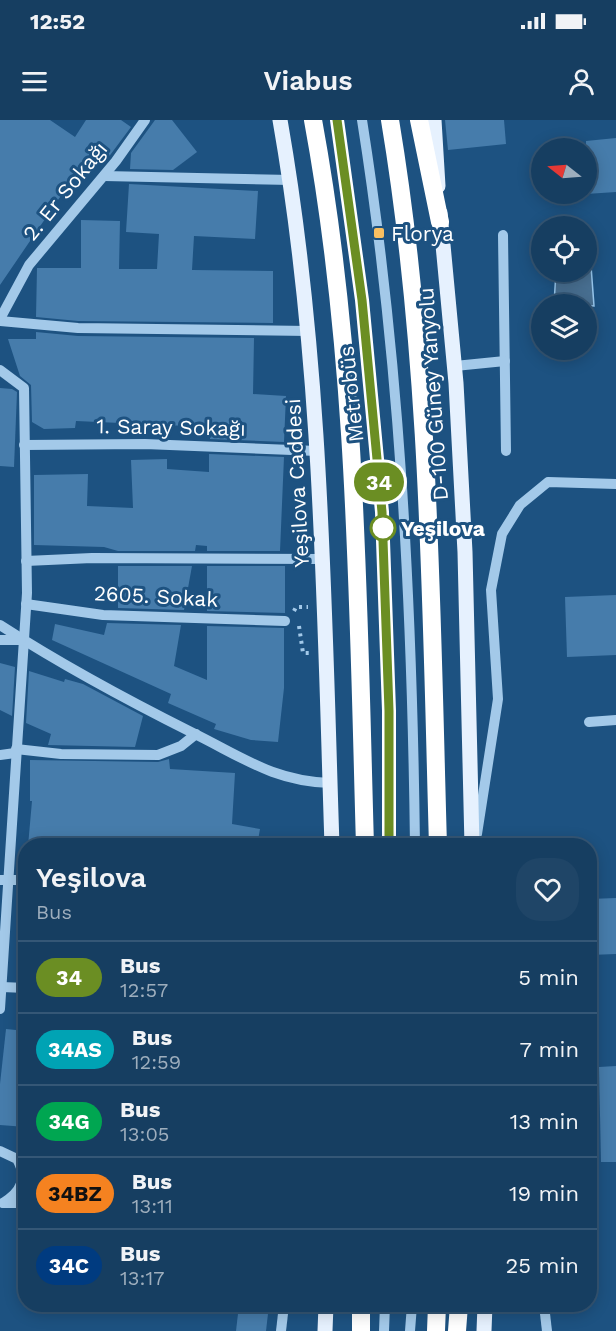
<!DOCTYPE html>
<html lang="en">
<head>
<meta charset="utf-8">
<style>
  :root { --surface:#163e61; --page:#1f4567; --text:#f1f3f6; --muted:#9eaebd; --line:#355776 }
  body { margin:0; font-family:"Work Sans",sans-serif; background:var(--page); color:var(--text); height:100vh; display:flex; flex-direction:column; font-size:22px; white-space:nowrap }
  * { box-sizing:border-box; margin:0 }
  p { font-size:20px; color:var(--muted) }
  .icon { flex:none; width:33px; height:33px; fill:none; stroke:currentColor; stroke-width:2; stroke-linecap:round; stroke-linejoin:round }
  .map { position:relative; flex:1; overflow:hidden }
  .sheet { position:absolute; left:18px; top:718px; width:579px; height:474px; display:flex; flex-direction:column; background:var(--surface); border-radius:24px; box-shadow:0 3px 15px #0003,0 0 0 2px var(--line) }
  .sheet>* { flex:none }
  .badge { padding:0 12px; border-radius:20px; font-size:21px; line-height:39px }
  .needle { width:39px; rotate:287deg }
  .tools { position:absolute; left:531px; top:18px; display:grid; gap:12px }
  .tools a { display:grid; place-items:center; width:66px; height:66px; border-radius:50%; background:var(--surface); box-shadow:0 3px 15px #0003,0 0 0 2px var(--line); font-size:30px }
  .map>.badge { position:absolute; translate:-50% -50%; box-shadow:0 0 0 3px #fff }
  .round { display:grid; place-items:center; flex:none; width:63px; height:63px; border-radius:24px; background:var(--page) }
  .headline { display:flex; align-items:center; justify-content:space-between; height:102px; padding:0 18px }
  h1 { font-size:28px; font-weight:600; line-height:45px }
  ul { padding:0; list-style:none }
  li { display:flex; align-items:center; gap:18px; height:72px; padding:0 18px; border-top:2px solid var(--line) }
  li div { flex:1 }
  li b { display:block; font-size:22px }
  li em { font-style:normal }
  li .badge { min-width:66px; font-weight:700; text-align:center }
  .status { display:flex; justify-content:space-between; align-items:center; height:42px; padding:0 30px; background:var(--surface); direction:ltr }
  .status svg { height:16px; fill:currentColor }
  header { display:flex; justify-content:space-between; align-items:center; height:78px; padding:0 18px; background:var(--surface); font-size:27px; font-weight:600 }
  .map>svg:first-child { display:block }
  .water { fill:#486f91; stroke:#96c5eb; stroke-width:1.5 }
  .building { fill:#467cab }
  .lines { fill:none; stroke-linecap:round; stroke-linejoin:round }
  .path { stroke:#a3c9e9; stroke-width:4; stroke-dasharray:3 4.5; stroke-linecap:butt }
  .minor { stroke:#a3c9e9; stroke-width:10 }
  .major { stroke:#e6f1fe; stroke-width:15 }
  .highway { stroke:#fff; stroke-width:18 }
  .line-casing { stroke:#fff; stroke-width:14 }
  .line { stroke:#6b8e23; stroke-width:9 }
  .poi-dot { fill:#f9bf61; stroke:#1d5281; stroke-width:2 }
  .stop-dot { fill:#fff; stroke:#6b8e23; stroke-width:3 }
  .labels { text-anchor:middle; dominant-baseline:central; stroke-width:6; stroke-linejoin:round; paint-order:stroke }
  .street-label { font-size:21px; fill:#fff; stroke:#1d5281 }
  .poi-label { font-size:21px; fill:#fff; stroke:#1d5281; text-anchor:start }
  .stop-label { font-size:21px; font-weight:bold; fill:#fff; stroke:#1d5281; text-anchor:start }
</style>
</head>
<body>
<div class="status"><b>12:52</b><svg viewBox="0 0 49 12"><path d="M0 12V9h3v3zM5 12V6h3v6zM10 12V3h3v9zM15 12V0h3v12zM26 1h20v11H26zM47 4h2v5h-2z"/></svg></div>
<header><svg class="icon" aria-label="menu" viewBox="0 0 24 24"><path d="M4 6h16M4 12h16M4 18h16"/></svg>Viabus<svg class="icon" aria-label="person" viewBox="0 0 24 24"><circle cx="12" cy="8" r="4"/><path d="M4 21q1-7 8-7t8 7"/></svg></header>
<div class="map">
<svg width="616" height="1211" viewBox="0 0 616 1211">
  <rect width="100%" height="100%" fill="#1d5281"/>
  <path class="water" d="M587 119H589L594 186 554 184 556 152H586Z"/>
  <g class="building">
    <path d="M0 0H50L75 17 86 0H121L131 7 102 46 88 36 0 165Z"/>
    <path d="M155 0H172L197 32 173 50 130 49 131 33Z"/>
    <path d="M445 0H504L506 24 448 30Z"/>
    <path d="M616 18V72L586 74V21Z"/>
    <path d="M129 64 258 71 255 119 194 116 192 150 273 151V203L78 201 36 197 37 148H81V100L120 101 119 149H157L159 114 126 112Z"/>
    <path d="M36 212 78 216 254 218 253 274 286 276 284 322 210 319V307L76 301 75 308 44 309 32 302 31 265 20 256 8 219H36Z"/>
    <path d="M0 268 12 269 17 272 14 347 0 346Z"/>
    <path d="M209 334 284 337 280 431H207V426L196 425 195 431H118L104 427 34 425V355L88 354 87 386 133 388 131 340 167 339V349L209 352Z"/>
    <path d="M118 446H192L184 490 118 488Z"/>
    <path d="M207 446H285V493L207 491Z"/>
    <path d="M616 475V535L567 537 565 477Z"/>
    <path d="M107 503 181 505 174 546 207 560V506L284 508V568L278 622 251 620 214 609 216 604 168 583 171 574 52 520 55 504 104 515Z"/>
    <path d="M0 543 15 547 12 596 0 590Z"/>
    <path d="M29 551 64 562 65 559 83 564 143 596 135 627 48 625 51 614 26 603Z"/>
    <path d="M169 639 170 649 235 653 232 704 260 709 257 726 210 716V726H28L32 681H30V640L158 642Z"/>
    <path d="M616 778V834L590 835V779Z"/>
    <path d="M6 909 26 911V1007L0 1005V964Z"/>
    <path d="M616 946V1042H601L599 947Z"/>
    <path d="M239 1185H269L266 1211H236Z"/>
  </g>
  <g class="lines">
    <g class="path">
      <path d="M294 491 296 487H308"/>
      <path d="M299 506 303 533H309"/>
    </g>
    <g class="minor">
      <path d="M337 0 362 180 382 392 389 591V726"/>
      <path d="M362 0C400 240 412 483 415 726"/>
      <path d="M104 56 291 60"/>
      <path d="M503 115 506 331"/>
      <path d="M0 199 29 145 116 41 145 0"/>
      <path d="M0 201 78 208 309 211"/>
      <path d="M455 246 505 241"/>
      <path d="M0 250 24 268 27 473 0 889"/>
      <path d="M24 325 145 324 317 331"/>
      <path d="M26 441 92 438 322 439"/>
      <path d="M26 484 103 495 285 501"/>
      <path d="M0 505C62 545 127 580 193 613 242 637 273 661 330 663"/>
      <path d="M0 520H21"/>
      <path d="M589 602 616 600"/>
      <path d="M16 629 61 634 158 635 181 626 196 614"/>
      <path d="M0 635 15 633"/>
      <path d="M477 714 498 579 491 470 502 414 520 385 548 362 616 364"/>
      <path d="M0 760H26"/>
      <path d="M2 867 26 868"/>
      <path d="M0 1031 17 1039C28 1058 21 1072 3 1083"/>
      <path d="M3 1083H26"/>
      <path d="M544 1185 547 1211"/>
      <path d="M281 1211 284 1185"/>
      <path d="M384 1211 385 1185"/>
      <path d="M410 1211 412 1185"/>
    </g>
    <g class="major">
      <path d="M280 0C322 239 324 484 332 726"/>
      <path d="M434 0 438 66"/>
      <path d="M440 93 456 263 465 432 472 726"/>
      <path d="M325 1211 326 1185"/>
      <path d="M484 1211 485 1185"/>
    </g>
    <g class="highway">
      <path d="M313 0C357 238 358 484 365 726"/>
      <path d="M390 0C430 240 431 483 438 726"/>
      <path d="M419 0 440 102"/>
      <path d="M361 1211V1185"/>
      <path d="M436 1211 437 1185"/>
      <path d="M457 1211 459 1185"/>
    </g>
  </g>
  <g class="lines">
    <defs>
      <path id="line" d="M337 0 362 180 382 392 389 591V726"/>
    </defs>
    <use href="#line" class="line-casing"/>
    <use href="#line" class="line"/>
  </g>
  <rect class="poi-dot" x="373" y="107" width="12" height="12" rx="3"/>
  <circle class="stop-dot" cx="383" cy="408" r="12"/>
  <g class="labels">
    <g class="street-label">
      <text transform="translate(65 71) rotate(-51)">2. Er Sokağı</text>
      <text transform="translate(351 274) rotate(-96)">Metrobüs</text>
      <text transform="translate(433 274) rotate(-94)">D-100 Güney Yanyolu</text>
      <text transform="translate(171 307) rotate(1)">1. Saray Sokağı</text>
      <text transform="translate(297 363) rotate(-93)">Yeşilova Caddesi</text>
      <text transform="translate(156 476) rotate(3)">2605. Sokak</text>
    </g>
    <g class="poi-label">
      <text x="391" y="113">Florya</text>
    </g>
    <g class="stop-label">
      <text x="401" y="408">Yeşilova</text>
    </g>
  </g>
</svg>
<div class="tools">
<a><svg class="needle" viewBox="-14 -14 28 28"><path d="M0-13l5 13h-10z" fill="#e53935"/><path d="M0 13l5-13h-10z" fill="#9eaebd"/></svg></a>
<a><svg class="icon" aria-label="locate" viewBox="0 0 24 24"><circle cx="12" cy="12" r="6"/><path d="M12 2v4M12 18v4M2 12h4M18 12h4"/></svg></a>
<a><svg class="icon" aria-label="layers" viewBox="0 0 24 24"><path d="M12 4l9 5-9 5-9-5zM3 14l9 5 9-5"/></svg></a>
</div>
<b class="badge" style="left:379px;top:362px;background:#6b8e23;color:#fff">34</b>
<section class="sheet">
<div class="headline"><div><h1>Yeşilova</h1><p>Bus</p></div><a class="round"><svg class="icon" aria-label="heart" viewBox="0 0 24 24"><path d="M12 20l-8-8c-3-5 5-10 8-4 3-6 11-1 8 4z"/></svg></a></div>
<ul>
<li><span class="badge" style="background:#6b8e23;color:#fff">34</span><div><b>Bus</b><p>12:57</p></div><em>5 min</em></li>
<li><span class="badge" style="background:#00a3b4;color:#fff">34AS</span><div><b>Bus</b><p>12:59</p></div><em>7 min</em></li>
<li><span class="badge" style="background:#00a651;color:#fff">34G</span><div><b>Bus</b><p>13:05</p></div><em>13 min</em></li>
<li><span class="badge" style="background:#f58220;color:#111">34BZ</span><div><b>Bus</b><p>13:11</p></div><em>19 min</em></li>
<li><span class="badge" style="background:#003b80;color:#fff">34C</span><div><b>Bus</b><p>13:17</p></div><em>25 min</em></li>
</ul>
</section>
</div>
</body>
</html>
